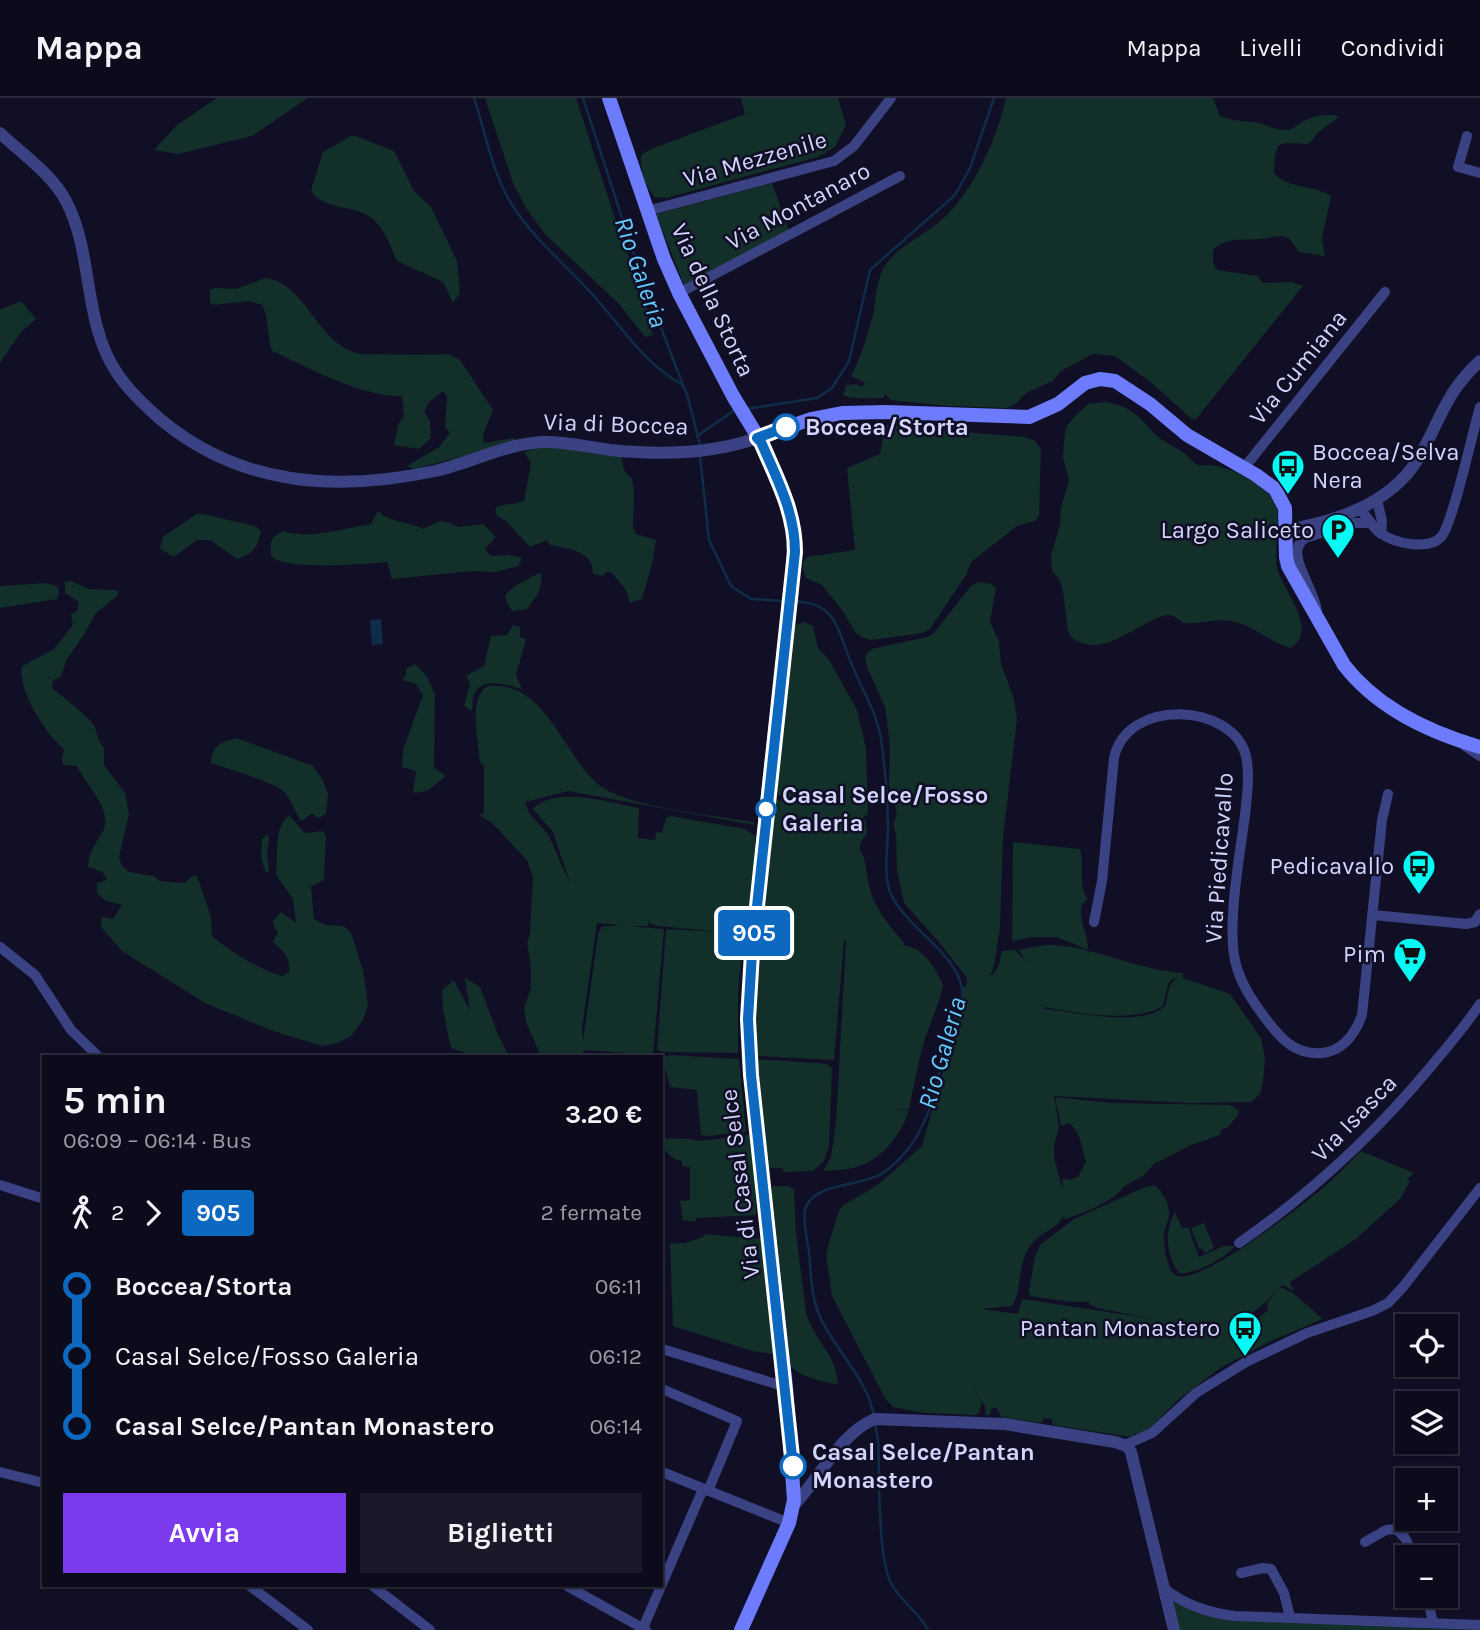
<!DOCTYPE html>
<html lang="it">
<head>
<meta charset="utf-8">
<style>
  :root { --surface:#0c0b1c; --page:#1a1929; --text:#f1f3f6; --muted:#9a9ba3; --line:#2c2b3b; --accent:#7c3aed }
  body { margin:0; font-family:Karla,sans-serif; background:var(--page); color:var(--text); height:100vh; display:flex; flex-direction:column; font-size:26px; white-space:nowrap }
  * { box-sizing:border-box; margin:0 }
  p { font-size:23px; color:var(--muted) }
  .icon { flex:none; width:38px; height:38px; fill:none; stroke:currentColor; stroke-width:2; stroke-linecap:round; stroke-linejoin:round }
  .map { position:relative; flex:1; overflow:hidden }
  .side { position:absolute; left:42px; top:957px; width:621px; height:532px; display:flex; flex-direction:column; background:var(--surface); border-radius:0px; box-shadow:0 2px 5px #0004,0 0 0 2px var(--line) }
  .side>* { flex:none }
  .badge { padding:0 14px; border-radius:5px; font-size:24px; line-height:46px }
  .tools { position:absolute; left:1395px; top:1216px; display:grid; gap:14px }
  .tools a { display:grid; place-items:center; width:63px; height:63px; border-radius:0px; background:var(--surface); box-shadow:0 2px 5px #0004,0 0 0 2px var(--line); font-size:35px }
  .map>.badge { position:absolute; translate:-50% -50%; box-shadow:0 0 0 4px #fff }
  .legs { display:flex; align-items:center; gap:10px; height:77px; padding:0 21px; font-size:23px }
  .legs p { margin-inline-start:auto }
  .summary { display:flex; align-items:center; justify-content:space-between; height:119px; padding:0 21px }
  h1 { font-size:38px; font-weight:700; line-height:52px }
  .action { display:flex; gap:14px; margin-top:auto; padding:14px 21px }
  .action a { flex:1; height:80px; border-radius:0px; background:var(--accent); color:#fff; font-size:28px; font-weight:700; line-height:80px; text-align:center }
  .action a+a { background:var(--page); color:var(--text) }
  ul { padding:0 21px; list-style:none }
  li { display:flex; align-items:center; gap:24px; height:70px; font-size:26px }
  li i { display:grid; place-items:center; width:10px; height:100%; margin:0 9px; background:currentColor }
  li i::after { content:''; width:18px; height:18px; margin:-9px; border:5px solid; border-radius:50%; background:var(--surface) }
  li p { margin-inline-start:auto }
  li:first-child i { background:linear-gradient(#0000 50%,currentColor 0) }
  li:last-child i { background:linear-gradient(currentColor 50%,#0000 0) }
  header { display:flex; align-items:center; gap:42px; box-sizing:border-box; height:98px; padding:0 35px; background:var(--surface); border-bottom:2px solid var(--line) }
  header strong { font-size:33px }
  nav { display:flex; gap:38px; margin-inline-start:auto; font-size:24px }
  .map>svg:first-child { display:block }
  .green { fill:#122f2a; fill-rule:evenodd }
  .water { fill:#0f2d49 }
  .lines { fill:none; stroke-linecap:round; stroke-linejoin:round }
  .stream { stroke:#0f2d49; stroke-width:2.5 }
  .minor { stroke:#3b4283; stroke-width:10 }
  .tertiary { stroke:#3b4283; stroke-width:12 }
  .secondary { stroke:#6c7cfd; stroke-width:14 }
  .line-1-casing { stroke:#fff; stroke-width:16 }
  .line-1 { stroke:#0c69bf; stroke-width:10 }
  .stop-1-dot { fill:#fff; stroke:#0c69bf; stroke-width:3.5 }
  .labels { text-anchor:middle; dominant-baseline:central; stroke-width:5; stroke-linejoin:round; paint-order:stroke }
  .street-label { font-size:24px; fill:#d4d5fe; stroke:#100f25 }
  .stop-label { font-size:24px; font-weight:bold; fill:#d4d5fe; stroke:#100f25; text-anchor:start }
  .poi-label { font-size:24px; fill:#d4d5fe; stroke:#100f25; text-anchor:end }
  .water-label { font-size:26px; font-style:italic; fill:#63cafd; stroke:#100f25 }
</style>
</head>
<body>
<header>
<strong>Mappa</strong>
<nav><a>Mappa</a><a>Livelli</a><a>Condividi</a></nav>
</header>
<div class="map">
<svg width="1480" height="1532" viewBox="0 0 1480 1532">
  <rect width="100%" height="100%" fill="#100f25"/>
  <g class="green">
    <path d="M217 0H308L252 38 178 56 154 52 177 27Z"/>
    <path d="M485 0H576L618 130 646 206 653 237 645 239 619 206 545 136 526 110 513 85Z"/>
    <path d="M741 0H838L846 27 835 49 818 59 666 100 655 99C645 89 640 71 641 57L651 51 745 16Z"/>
    <path d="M1006 0H1213L1220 18C1233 23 1245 23 1259 25 1268 27 1276 33 1286 32 1295 31 1299 25 1306 22 1314 18 1331 15 1339 19L1317 35 1313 42 1307 46 1286 45 1278 48 1275 57 1274 75C1290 92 1312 86 1331 98L1322 141 1325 158 1299 154 1289 140C1278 136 1272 140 1261 141 1243 143 1227 138 1213 152V165L1217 172 1258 178 1262 185 1291 184 1303 188 1196 321H1192L1149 283 1115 258 1093 256 1061 273 1053 283 1026 295 1017 305 1007 310 947 308 891 302 884 295V300C871 300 854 302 843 297L846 287 856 286 862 289 865 285 851 278C861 259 867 238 873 217 877 198 875 178 890 161 903 146 926 136 941 122 972 96 998 39 1006 0Z"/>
    <path d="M353 37 394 53 414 93 431 109 457 163 460 195 453 205 443 184 397 163C391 150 386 134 375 123 358 105 322 114 311 92L323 54Z"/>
    <path d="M772 85 789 133 684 187 656 116Z"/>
    <path d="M265 180C305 184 316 243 356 255 362 257 371 256 378 256 402 257 425 257 449 256L460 262 493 312 483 337 484 345 514 340 518 344 414 371 407 368 439 349 450 335 445 329 447 299 443 293 429 304 424 314 430 323 431 340 419 351 394 347 398 327 404 318 402 298C360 299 310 270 272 253 266 238 270 220 262 207L249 203 214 207 210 205V192L215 190 236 191Z"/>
    <path d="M21 203 36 221 21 234 0 265V212Z"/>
    <path d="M1105 304C1128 308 1139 317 1153 334 1161 343 1174 348 1184 355 1188 358 1192 363 1196 366 1202 369 1210 366 1217 368 1237 373 1258 384 1272 400 1284 414 1273 451 1277 469 1281 491 1321 532 1290 550 1270 544 1254 528 1234 524 1217 519 1201 527 1183 525 1179 521 1175 518 1169 517 1152 517 1117 548 1093 547 1085 547 1079 544 1072 540L1068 533 1063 494 1060 482 1052 473 1051 457 1060 427 1061 409 1069 383 1063 360 1064 344 1066 329 1076 317 1088 306Z"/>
    <path d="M906 325 915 330 1025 339 1035 343 1041 351 1039 418 1035 423 1017 428 971 464 966 477 930 531 923 535 871 542 864 540 856 535 842 512 822 487 806 480C803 472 800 466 807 459L855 452 847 370 880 356 884 335 882 328Z"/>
    <path d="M545 348 580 351 595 356 621 358 624 372 632 381 634 393 633 430 636 436 656 442 652 466 642 501 630 505 626 492 611 474H606L603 478 593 476C594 453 569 451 550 447L547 442 530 449 506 423 497 418 495 410C505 405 514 407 524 403L531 365 524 354Z"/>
    <path d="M378 413C390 425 408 423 423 431L440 423 450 425 458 429 483 426 496 439 485 451 491 458 509 457 522 460 518 468 496 474 473 473 392 481 387 464C364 466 286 473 271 458 270 444 270 438 284 433 307 442 347 430 371 426Z"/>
    <path d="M198 415 256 428 261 434C257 450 253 456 237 461L210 442H197L174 459 160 451 163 439Z"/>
    <path d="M539 475 542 477 539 494 527 511 512 513 507 505 505 497 515 488Z"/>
    <path d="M71 483 88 491 117 492 118 497 95 516 85 535 66 563 61 579 53 582 52 590C65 601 81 612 92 625 98 633 97 643 104 650V667L125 695 129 716 119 759 122 768 129 774 153 778 160 783 185 785 192 778H197L211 819 212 838C231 854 258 871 282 878L289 874C291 860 283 853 273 844L278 834 275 831 273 823 281 814 296 825 293 801 276 777C279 756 272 733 289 717L305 735 323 733 326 738 324 782 311 788 314 821 325 827 344 828 351 835 363 872 368 907 363 922 351 938 338 945 322 948 273 933 205 905 122 853 101 829 102 819 113 821 122 807 106 803 97 795V785L107 782 103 774 88 769C89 753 95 747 103 733 114 712 84 685 77 668L63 667 62 660 64 651C46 637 17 591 22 568L54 551 73 527 71 516 77 513 79 504 65 495V484Z"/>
    <path d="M979 484 992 486 996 490 990 523 999 544 1001 566 1014 601 1017 621 1003 739 1000 830 994 867 992 874 987 878 993 876 999 867 1002 853 1015 852 1027 864 1019 852C1030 850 1045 846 1056 847 1099 851 1139 872 1183 875V880L1230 896 1261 940 1265 961 1263 985 1260 996 1251 1004 1188 1005 1054 998 1059 1029 1054 1047V1060L1062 1089 1063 1080 1069 1082 1078 1079 1086 1063C1081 1050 1082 1035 1069 1025L1061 1028 1055 999 1112 1005 1230 1007 1238 1012 1239 1016 1228 1029 1221 1032 1220 1037 1191 1047 1154 1066 1143 1078 1123 1089C1116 1103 1079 1117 1064 1121L1063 1118C1057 1131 1042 1134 1033 1144 1015 1166 1024 1189 1012 1208L981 1211 1018 1216 1022 1201 1154 1221 1097 1210 1090 1207 1089 1204H1071L1030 1198 1029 1193 1035 1158 1041 1146 1074 1121 1143 1090 1154 1087C1161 1091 1169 1105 1169 1114 1170 1120 1165 1128 1164 1135 1163 1145 1166 1168 1174 1176 1191 1194 1296 1112 1314 1097 1331 1084 1346 1068 1361 1053L1414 1075 1407 1081 1410 1083 1401 1100 1356 1141 1290 1184 1293 1193 1283 1187 1280 1189 1293 1195 1323 1221 1271 1243 1222 1269 1179 1301 1147 1333 1137 1337 1136 1335 1132 1339 1053 1327 1052 1321 1044 1320 1041 1325 1001 1319 997 1310H992L990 1316 986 1318 985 1308 972 1289 982 1305 979 1315 975 1317 924 1315 893 1309 885 1300 832 1198 826 1157 828 1148 839 1112 844 1107 879 1086 922 1048 963 903V889L966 888 967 880 938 843 904 805 897 772 896 736 893 726 897 716 889 688 890 647 885 609 867 569 865 561 867 555 872 551 927 539 934 535 970 489ZM1177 880C1166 887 1169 898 1165 908 1141 930 1075 914 1045 911L1044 913V909C1078 915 1132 926 1163 908L1168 886 1172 881ZM1278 1191 1267 1205 1268 1212 1254 1224 1245 1221 1240 1224 1265 1205Z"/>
    <path d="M47 485 58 489 59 495 57 501 0 510V488Z"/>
    <path d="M803 524 813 528 818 550 829 562 857 612 866 650 868 716 862 721 866 723 867 735 860 746V752C867 763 866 775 869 788 874 810 890 828 904 845L903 847C923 849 937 871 943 888 939 906 931 923 925 941 918 964 914 987 909 1011H896L909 1012C902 1034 885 1058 862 1067 851 1072 835 1072 823 1073L831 1059 836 1025 846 843H844L834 962 758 958 755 956 753 926 762 838 759 836 775 702 795 704 778 697 777 687 794 528Z"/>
    <path d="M513 527 520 529V539L526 541 516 577 522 591C507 587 483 578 474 596 472 600 473 609 472 613L464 608 470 586 466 578 484 568 491 538 507 537Z"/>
    <path d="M415 566 426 577 435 596 434 670 446 678 427 693 413 695 416 673 402 669 403 652 423 597 416 586 402 582 406 577V571Z"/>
    <path d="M488 588C546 582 563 658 599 687 627 709 716 718 754 724V727L568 693 525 704 529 715 548 736 571 788 553 734 533 711C556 687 610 705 639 710L638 740 655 742 656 734 662 735 666 720 671 718 745 731 755 738V757L746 835 743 837 738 896V955L662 954 657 952 666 831 721 834 658 828 650 826 649 821 648 828H627L664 831 653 957 584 952 583 959 540 956 526 924 524 910 531 890V868L527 845 530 836 533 779 527 762 491 724 479 717 484 715V667L480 665 479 659C478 639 468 599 488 588ZM597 825 621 827 602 829 598 836 583 943 582 930Z"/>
    <path d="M236 640 313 668 321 679 328 695 326 716 318 720 312 715 302 723C293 713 293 700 280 691 267 682 228 671 211 665 211 648 221 644 236 640Z"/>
    <path d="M267 737 269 740 267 755 269 772 266 775 261 759 262 741Z"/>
    <path d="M1013 744 1080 751C1085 768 1077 788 1088 801L1082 806C1078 823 1088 835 1088 852L1057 839H1031L1012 843Z"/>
    <path d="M465 880 480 889 497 934 509 959 468 956 451 950 443 912 442 892 454 882 470 913Z"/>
    <path d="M670 957 739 961 746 1034 707 1038 701 1037 697 992 670 989 662 960Z"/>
    <path d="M753 961 817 965 827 966 832 970 829 1048 824 1063 813 1073 784 1074 782 1070H765Z"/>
    <path d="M750 1037 755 1076 756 1117 696 1120V1124L683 1122 680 1103 690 1102V1069L682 1068V1063C670 1060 662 1053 662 1040L689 1041 700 1043Z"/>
    <path d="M773 1088H789L794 1092 796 1135 806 1215C814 1242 836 1255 838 1286 826 1285 799 1278 791 1269L771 1091Z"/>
    <path d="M1175 1114 1182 1130 1188 1129 1199 1159 1224 1148H1235C1226 1160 1194 1177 1179 1175 1166 1158 1164 1133 1175 1114Z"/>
    <path d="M1204 1125 1214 1150 1205 1155 1202 1150 1199 1151 1191 1130Z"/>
    <path d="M704 1136 762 1141 774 1254 772 1256 752 1253 673 1228 670 1146 685 1145 703 1139Z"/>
    <path d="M1177 1503 1193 1510 1322 1524 1480 1532H1178L1172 1505Z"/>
  </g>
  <path class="water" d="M381 521 383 546 372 547 370 522Z"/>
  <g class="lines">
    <g class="stream">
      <path d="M474 0C486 36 493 79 514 110 536 143 567 168 593 197 622 229 644 266 683 287"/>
      <path d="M583 0 640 175 688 300 700 347"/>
      <path d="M746 311 817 300 832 290 849 263 870 172 955 97 970 70 994 0"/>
      <path d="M697 338 735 312"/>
      <path d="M700 358 709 442 731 488 751 501 784 503"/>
      <path d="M794 503C837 506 836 528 850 562 860 589 876 611 881 641 885 669 888 702 888 730 888 751 883 774 890 794 904 829 956 853 962 891 963 898 962 904 959 911 953 928 944 943 941 961 939 971 939 982 936 992 926 1025 912 1055 883 1075 862 1089 811 1084 805 1112 803 1124 807 1141 809 1154 811 1176 811 1201 821 1221 837 1254 867 1281 874 1318"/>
      <path d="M875 1325 878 1342C880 1375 877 1458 891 1485 900 1503 919 1514 928 1532"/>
    </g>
    <g class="minor">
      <path d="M1467 38 1458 69 1480 75"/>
      <path d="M647 113 834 63 854 48 891 0"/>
      <path d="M679 195 900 78"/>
      <path d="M1244 370 1385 194"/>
      <path d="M1377 402 1382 423 1381 436"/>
      <path d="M1359 411C1368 418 1371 428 1380 435 1394 445 1428 453 1441 439 1453 426 1473 332 1480 309"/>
      <path d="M1317 514C1315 489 1283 455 1305 440L1354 425H1371"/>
      <path d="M1465 648 1480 658"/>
      <path d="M1373 817 1466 826 1475 824 1480 816"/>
      <path d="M1094 824 1102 783 1114 660C1127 599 1233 605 1246 658 1250 677 1247 698 1245 717 1240 756 1225 835 1237 870 1243 890 1256 908 1269 925 1283 943 1297 957 1322 955 1343 953 1355 936 1362 917L1382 722 1388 696"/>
      <path d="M0 849 35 877 71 932 99 959"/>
      <path d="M0 1087 44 1101"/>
      <path d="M1239 1145C1313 1094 1376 1035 1433 966 1449 947 1466 927 1480 906"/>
      <path d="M662 1251 786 1289"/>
      <path d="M662 1291 737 1323 708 1393"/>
      <path d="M1125 1347 1152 1335 1196 1295 1246 1264 1307 1235 1372 1213 1388 1205 1403 1189 1480 1090"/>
      <path d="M0 1374 44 1385"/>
      <path d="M662 1374 789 1425"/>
      <path d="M1365 1444 1386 1432 1396 1431 1405 1440 1415 1460"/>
      <path d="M1241 1475 1263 1470 1271 1471 1284 1495 1290 1519"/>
      <path d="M250 1488 308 1532"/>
      <path d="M373 1488 430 1532"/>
      <path d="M567 1488 646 1532"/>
      <path d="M1165 1491C1185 1507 1209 1515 1235 1518L1480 1527"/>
      <path d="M1427 1498 1433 1525"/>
      <path d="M643 1530 703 1391"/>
    </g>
    <g class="tertiary">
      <path d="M0 35C22 56 52 76 66 103 94 156 82 223 117 275 128 292 144 307 160 321 240 388 336 394 435 373 470 365 506 346 542 344 564 343 588 349 610 352 658 357 712 356 757 340"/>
      <path d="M1286 432C1339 423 1396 404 1422 354 1442 317 1448 292 1480 263"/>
      <path d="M794 1407C819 1381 841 1334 875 1321L1005 1326 1115 1344 1127 1348 1131 1354 1174 1532"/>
    </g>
    <g class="secondary">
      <path d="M609 0 664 161 679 195 733 298 761 344 788 407 794 438 793 479 769 686 752 855 748 921 751 977 786 1289 794 1402 789 1425 741 1532"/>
      <path d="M757 340 811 321 842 315 886 314 1029 319 1058 306 1085 285 1100 281 1115 283 1150 306 1187 337 1256 377 1275 391 1285 410 1286 459 1288 468 1344 567C1377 610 1428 634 1480 649"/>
    </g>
  </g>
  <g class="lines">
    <defs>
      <path id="line-1" d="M786 329 757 340 761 344C777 381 795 414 795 454L752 855 748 921 751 977 793 1368"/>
    </defs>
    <use href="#line-1" class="line-1-casing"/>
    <use href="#line-1" class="line-1"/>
  </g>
  <defs>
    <symbol id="bus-pin" viewBox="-11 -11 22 30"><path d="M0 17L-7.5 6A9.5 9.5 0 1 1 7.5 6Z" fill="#04faf2" stroke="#100f25"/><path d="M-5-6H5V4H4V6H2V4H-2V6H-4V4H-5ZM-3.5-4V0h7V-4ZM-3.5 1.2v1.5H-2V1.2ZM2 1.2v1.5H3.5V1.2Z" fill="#111"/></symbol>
    <symbol id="parking-pin" viewBox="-11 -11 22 30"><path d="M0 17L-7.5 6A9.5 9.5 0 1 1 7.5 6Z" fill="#04faf2" stroke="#100f25"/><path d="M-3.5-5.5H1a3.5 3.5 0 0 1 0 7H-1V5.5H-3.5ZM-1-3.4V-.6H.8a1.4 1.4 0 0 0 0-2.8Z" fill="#111"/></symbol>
    <symbol id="supermarket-pin" viewBox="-11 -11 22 30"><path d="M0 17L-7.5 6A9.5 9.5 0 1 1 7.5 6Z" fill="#04faf2" stroke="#100f25"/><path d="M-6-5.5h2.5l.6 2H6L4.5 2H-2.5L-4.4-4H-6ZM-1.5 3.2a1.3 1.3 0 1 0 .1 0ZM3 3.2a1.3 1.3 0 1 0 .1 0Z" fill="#111"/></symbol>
  </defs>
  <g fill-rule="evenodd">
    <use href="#bus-pin" x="1269" y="349" width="38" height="52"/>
    <use href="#parking-pin" x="1319" y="413" width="38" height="52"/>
    <use href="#bus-pin" x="1400" y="749" width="38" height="52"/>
    <use href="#supermarket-pin" x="1391" y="837" width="38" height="52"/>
    <use href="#bus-pin" x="1226" y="1211" width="38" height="52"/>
  </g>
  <g class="stop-1-dot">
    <circle cx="786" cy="329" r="12"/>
    <circle cx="766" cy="711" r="9"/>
    <circle cx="793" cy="1368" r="12"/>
  </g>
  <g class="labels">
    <g class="street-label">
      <text transform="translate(755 61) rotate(-16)">Via Mezzenile</text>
      <text transform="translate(798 108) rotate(-28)">Via Montanaro</text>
      <text transform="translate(713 202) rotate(65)">Via della Storta</text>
      <text transform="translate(1298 269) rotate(-51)">Via Cumiana</text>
      <text transform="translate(616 326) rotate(2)">Via di Boccea</text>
      <text transform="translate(1219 760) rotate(-86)">Via Piedicavallo</text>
      <text transform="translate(1354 1020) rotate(-46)">Via Isasca</text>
      <text transform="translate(740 1086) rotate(-97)">Via di Casal Selce</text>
    </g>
    <g class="stop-label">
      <text x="805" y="329">Boccea/Storta</text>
      <text x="782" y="697">Casal Selce/Fosso<tspan x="782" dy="28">Galeria</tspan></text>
      <text x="812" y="1354">Casal Selce/Pantan<tspan x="812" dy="28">Monastero</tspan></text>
    </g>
    <g class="poi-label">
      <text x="1312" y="354" text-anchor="start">Boccea/Selva<tspan x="1312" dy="28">Nera</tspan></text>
      <text x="1314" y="432">Largo Saliceto</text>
      <text x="1394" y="768">Pedicavallo</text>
      <text x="1386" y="856">Pim</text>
      <text x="1220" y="1230">Pantan Monastero</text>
    </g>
    <g class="water-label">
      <text transform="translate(641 174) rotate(71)">Rio Galeria</text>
      <text transform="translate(942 955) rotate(-74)">Rio Galeria</text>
    </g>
  </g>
</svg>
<div class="tools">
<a><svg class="icon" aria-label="locate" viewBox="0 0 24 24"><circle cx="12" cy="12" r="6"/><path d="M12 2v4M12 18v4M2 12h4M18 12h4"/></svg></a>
<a><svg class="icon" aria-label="layers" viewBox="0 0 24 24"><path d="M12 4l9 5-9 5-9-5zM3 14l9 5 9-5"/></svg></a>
<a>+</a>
<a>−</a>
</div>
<b class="badge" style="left:754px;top:835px;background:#0c69bf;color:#fff">905</b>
<section class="side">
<div class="summary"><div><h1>5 min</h1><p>06:09 – 06:14 · Bus</p></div><b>3.20 €</b></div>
<div class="legs"><svg class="icon" aria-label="walk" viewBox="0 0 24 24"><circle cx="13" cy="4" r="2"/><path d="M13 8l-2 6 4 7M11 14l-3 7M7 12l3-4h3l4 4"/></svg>2<svg class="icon" aria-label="forward" viewBox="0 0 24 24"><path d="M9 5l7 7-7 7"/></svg><b class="badge" style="background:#0c69bf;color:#fff">905</b><p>2 fermate</p></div>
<ul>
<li><i style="color:#0c69bf"></i><b>Boccea/Storta</b><p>06:11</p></li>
<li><i style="color:#0c69bf"></i><span>Casal Selce/Fosso Galeria</span><p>06:12</p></li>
<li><i style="color:#0c69bf"></i><b>Casal Selce/Pantan Monastero</b><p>06:14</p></li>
</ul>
<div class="action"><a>Avvia</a><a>Biglietti</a></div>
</section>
</div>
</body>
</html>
